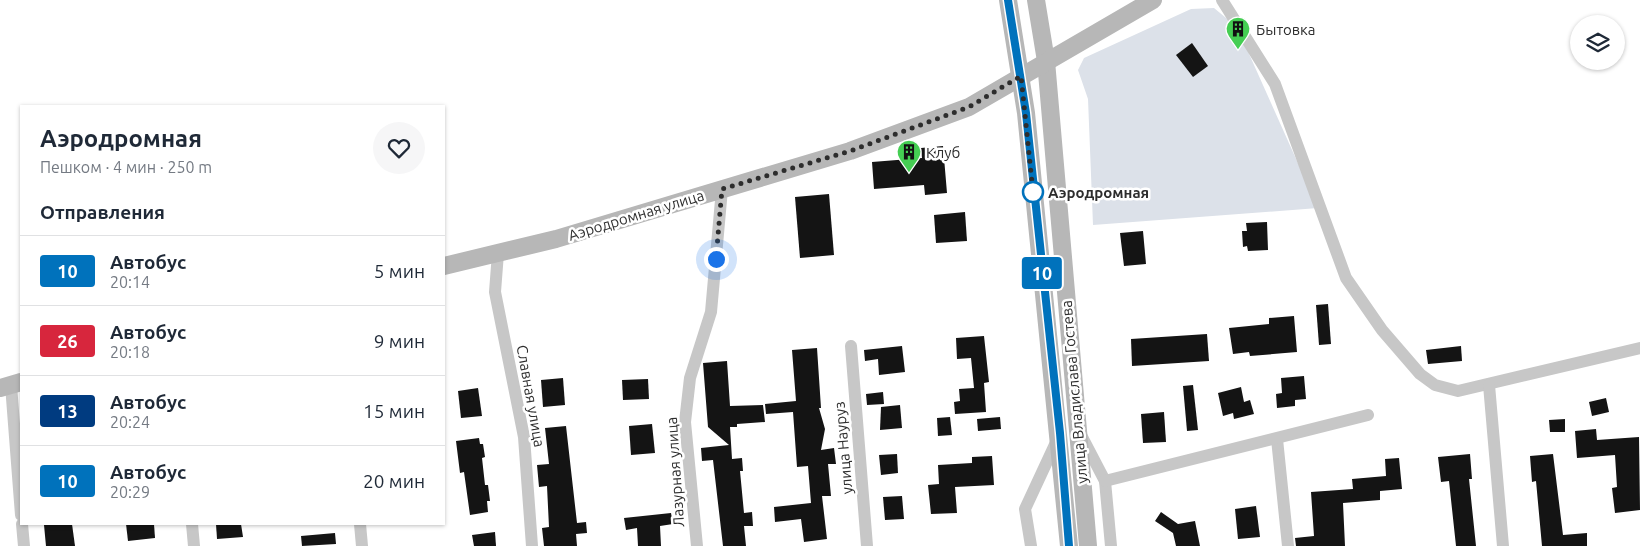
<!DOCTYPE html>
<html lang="ru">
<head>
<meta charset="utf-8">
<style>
  :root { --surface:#fff; --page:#f6f6f7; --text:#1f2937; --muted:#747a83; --line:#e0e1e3 }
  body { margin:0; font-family:Ubuntu,sans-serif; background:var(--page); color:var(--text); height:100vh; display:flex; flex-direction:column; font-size:19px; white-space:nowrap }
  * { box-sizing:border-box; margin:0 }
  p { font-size:16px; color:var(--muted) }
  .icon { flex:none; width:28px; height:28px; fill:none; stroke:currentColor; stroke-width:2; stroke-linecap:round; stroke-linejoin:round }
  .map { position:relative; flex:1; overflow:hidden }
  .side { position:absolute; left:20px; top:105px; width:425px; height:420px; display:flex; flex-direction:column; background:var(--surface); border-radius:0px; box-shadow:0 1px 4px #0004 }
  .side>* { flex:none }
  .badge { padding:0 10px; border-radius:4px; font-size:18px; line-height:32px }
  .fabs { position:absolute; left:1570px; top:15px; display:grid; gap:10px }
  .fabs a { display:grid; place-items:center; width:55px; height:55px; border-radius:50%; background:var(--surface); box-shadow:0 1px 4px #0004; font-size:25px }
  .you { position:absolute; width:25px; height:25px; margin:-12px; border:4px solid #fff; border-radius:50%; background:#1a73e8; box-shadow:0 0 0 8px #1a73e833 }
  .map>.badge { position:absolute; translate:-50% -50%; box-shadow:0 0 0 2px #fff }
  h2 { padding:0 20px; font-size:19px; line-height:45px }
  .round { display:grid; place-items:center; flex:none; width:52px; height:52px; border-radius:26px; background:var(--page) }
  .head { display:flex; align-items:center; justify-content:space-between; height:85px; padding:0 20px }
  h1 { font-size:24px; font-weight:600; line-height:38px }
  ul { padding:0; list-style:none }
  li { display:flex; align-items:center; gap:15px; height:70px; padding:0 20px; border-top:1px solid var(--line) }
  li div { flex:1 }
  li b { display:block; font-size:19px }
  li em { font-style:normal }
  li .badge { min-width:55px; font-weight:700; text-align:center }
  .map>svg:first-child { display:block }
  .green { fill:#dce1e9 }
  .building { fill:#141414 }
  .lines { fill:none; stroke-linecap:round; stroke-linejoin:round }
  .street { stroke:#c7c7c7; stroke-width:12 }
  .secondary { stroke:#b7b7b7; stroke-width:18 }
  .line-casing { stroke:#fff; stroke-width:11 }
  .line { stroke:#0072bc; stroke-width:8 }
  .walk { stroke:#2d2d2d; stroke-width:5; stroke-dasharray:0 9 }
  .stop-dot { fill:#fff; stroke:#0072bc; stroke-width:2.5 }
  .labels { text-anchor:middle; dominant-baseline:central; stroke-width:5; stroke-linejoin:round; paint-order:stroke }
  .poi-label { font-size:15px; fill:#2d2d2d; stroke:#fff; text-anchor:start }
  .stop-label { font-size:15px; font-weight:bold; fill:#2d2d2d; stroke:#fff; text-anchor:start }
  .street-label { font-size:15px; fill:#2d2d2d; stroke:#fff }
</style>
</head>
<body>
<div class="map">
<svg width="1640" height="546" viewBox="0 0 1640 546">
  <rect width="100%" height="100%" fill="#fff"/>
  <path class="green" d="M1214 8 1237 27 1318 208 1093 225 1088 99 1078 70 1084 58 1191 9Z"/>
  <g class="building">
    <path d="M1192 43 1208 66 1193 77 1176 55Z"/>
    <path d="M943 146 947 193 925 195 924 185 874 189 872 162 922 158 921 148Z"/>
    <path d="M829 194 834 255 800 258 795 197Z"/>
    <path d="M965 212 967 241 936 243 934 215Z"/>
    <path d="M1267 222 1268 250 1248 251 1247 246 1243 247 1242 231H1247L1246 223Z"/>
    <path d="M1143 231 1146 264 1124 266 1120 233Z"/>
    <path d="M1328 304 1331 344 1319 345 1316 305Z"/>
    <path d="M1294 316 1297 352 1250 356 1249 352 1233 354 1229 328 1269 324V318Z"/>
    <path d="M1207 334 1209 361 1132 366 1131 339Z"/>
    <path d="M984 336 989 382 984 383 986 412 955 414 954 402 960 401 959 389 974 388 971 358 957 359 956 338Z"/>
    <path d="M902 346 905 372 879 375 878 359 865 361 864 350Z"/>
    <path d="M1461 346 1462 361 1428 364 1426 350Z"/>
    <path d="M817 348 821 408H819L825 429 821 450 834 448 836 464H828L831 496H822L827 539 804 542 801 519 775 522 774 507 811 503 808 466 797 467 793 412 766 414 765 404 796 401 792 350Z"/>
    <path d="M727 361 730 406 763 405 765 422 737 424V427H730L732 459 742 458 743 471H740L744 513 752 512 753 526H744L746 546H723L713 460 702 461 701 448 729 445 708 427 703 363Z"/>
    <path d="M1304 376 1306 399 1295 400V406L1277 408 1276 394 1282 393 1281 378Z"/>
    <path d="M563 378 565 405 543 407 541 380Z"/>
    <path d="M648 379 649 399 623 400 622 380Z"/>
    <path d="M1193 385 1198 430 1187 431 1183 386Z"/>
    <path d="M1241 387 1244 402 1250 400 1254 414 1234 419 1233 413 1223 416 1218 393Z"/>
    <path d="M478 388 482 416 461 418 458 391Z"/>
    <path d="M883 392 884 404 867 405 866 394Z"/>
    <path d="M1606 398 1609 412 1592 416 1589 402Z"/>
    <path d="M900 405 902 428 880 430 881 407Z"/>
    <path d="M1164 412 1166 442 1143 443 1141 414Z"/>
    <path d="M950 417 952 435 938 436 937 418Z"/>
    <path d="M1000 417 1001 429 978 431 977 419Z"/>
    <path d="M1565 419V432H1550L1549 420Z"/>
    <path d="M652 424 655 453 631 455 629 426Z"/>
    <path d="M566 426 577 523 586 522 587 533 576 534 577 546H544L542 528 549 527 547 486 539 487 537 465 549 464 545 428Z"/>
    <path d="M1596 429 1597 440 1639 437 1640 510 1615 513 1612 488 1617 487 1615 455 1577 458 1575 431Z"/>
    <path d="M479 438 480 444H483L485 457 482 458 485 485H488L490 501H487L488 512 470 515 464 472 460 473 456 441Z"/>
    <path d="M897 454 898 473 881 475 879 455Z"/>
    <path d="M1470 454 1472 479H1469L1476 546H1456L1449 481 1441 482 1438 457Z"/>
    <path d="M1553 454 1563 535 1587 533V546H1542L1536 481 1532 482 1530 456Z"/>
    <path d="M992 456 994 485 955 487 957 513 931 514 928 485 939 484 938 465 972 463V457Z"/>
    <path d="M1399 458 1402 489 1380 491V500L1343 503 1345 546H1296L1295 538 1314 536 1311 492 1353 489 1352 479 1386 476 1385 459Z"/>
    <path d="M902 496 904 519 885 520 883 497Z"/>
    <path d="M1256 506 1260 537 1238 539 1235 509Z"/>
    <path d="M1161 512 1178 524 1195 521 1200 546H1176L1173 533 1155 521Z"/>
    <path d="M671 513 673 524 660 526 661 546H638L637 528 626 530 624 518Z"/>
    <path d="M72 524 75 546H46L44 525Z"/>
    <path d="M126 524H154L155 538 128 541Z"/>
    <path d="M216 524H241L243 537 217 539Z"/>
    <path d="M495 532 496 546H474L472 535Z"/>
    <path d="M335 533 336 544 302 546 301 536Z"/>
  </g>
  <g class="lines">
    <g class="street">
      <path d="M1222 0 1275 84 1346 278 1382 330 1420 374 1435 385 1458 391 1640 348"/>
      <path d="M498 253 495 292 524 437 532 546"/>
      <path d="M851 346 867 546"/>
      <path d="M11 385 21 515"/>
      <path d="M1489 385 1503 546"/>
      <path d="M1081 435 1105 481 1111 546"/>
      <path d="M1277 439 1288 546"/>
      <path d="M1105 481 1368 415"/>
      <path d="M22 524 24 546"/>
      <path d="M192 524 194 546"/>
      <path d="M360 524 362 546"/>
      <path d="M697 546 685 422 690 378 711 312 722 189"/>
      <path d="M1031 546 1025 509 1058 438"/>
    </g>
    <g class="secondary">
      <path d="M1008 0 1026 113 1069 546"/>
      <path d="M1036 0 1046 61 1088 546"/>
      <path d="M444 266 556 239 850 151 969 107 1153 0"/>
      <path d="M0 388 21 382"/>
    </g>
  </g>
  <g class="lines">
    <defs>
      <path id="line" d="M1008 0 1026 113 1060 433 1069 546"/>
    </defs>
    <use href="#line" class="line-casing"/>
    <use href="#line" class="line"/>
    <path class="walk" d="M716 259 722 189 850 151 969 107 1021 76 1033 192"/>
  </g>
  <defs>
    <symbol id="building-pin" viewBox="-11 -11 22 30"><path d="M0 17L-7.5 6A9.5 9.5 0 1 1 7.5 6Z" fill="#45ce53" stroke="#fff"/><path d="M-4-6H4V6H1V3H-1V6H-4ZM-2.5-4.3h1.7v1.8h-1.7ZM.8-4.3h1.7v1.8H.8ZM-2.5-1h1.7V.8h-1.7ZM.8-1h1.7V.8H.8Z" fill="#111"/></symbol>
  </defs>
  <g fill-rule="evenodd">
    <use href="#building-pin" x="1224" y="15" width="28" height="38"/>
    <use href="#building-pin" x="895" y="138" width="28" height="38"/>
  </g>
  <circle class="stop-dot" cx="1033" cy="192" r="10"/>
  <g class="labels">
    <g class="poi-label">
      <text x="1256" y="29">Бытовка</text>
      <text x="926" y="152">Клуб</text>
    </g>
    <g class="stop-label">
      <text x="1048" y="192">Аэродромная</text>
    </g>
    <g class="street-label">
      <text transform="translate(636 215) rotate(-17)">Аэродромная улица</text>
      <text transform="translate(1074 392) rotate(-95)">улица Владислава Гостева</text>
      <text transform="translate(531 396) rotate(80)">Славная улица</text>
      <text transform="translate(843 448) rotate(-95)">улица Науруз</text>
      <text transform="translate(675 472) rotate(-94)">Лазурная улица</text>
    </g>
  </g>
</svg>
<div class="fabs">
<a><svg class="icon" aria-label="layers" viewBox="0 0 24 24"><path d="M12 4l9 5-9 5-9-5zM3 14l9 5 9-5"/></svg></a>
</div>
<div class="you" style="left:716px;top:259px"></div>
<b class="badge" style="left:1042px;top:273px;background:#0072bc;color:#fff">10</b>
<section class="side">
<div class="head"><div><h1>Аэродромная</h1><p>Пешком · 4 мин · 250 m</p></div><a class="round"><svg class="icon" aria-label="heart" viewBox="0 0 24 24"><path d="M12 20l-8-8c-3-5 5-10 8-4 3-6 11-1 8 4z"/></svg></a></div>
<h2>Отправления</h2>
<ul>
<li><span class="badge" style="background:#0072bc;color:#fff">10</span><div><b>Автобус</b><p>20:14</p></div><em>5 мин</em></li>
<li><span class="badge" style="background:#d7263d;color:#fff">26</span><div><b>Автобус</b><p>20:18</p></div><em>9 мин</em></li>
<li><span class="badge" style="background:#003b80;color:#fff">13</span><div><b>Автобус</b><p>20:24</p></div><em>15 мин</em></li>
<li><span class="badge" style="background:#0072bc;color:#fff">10</span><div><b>Автобус</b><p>20:29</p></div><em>20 мин</em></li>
</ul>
</section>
</div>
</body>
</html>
